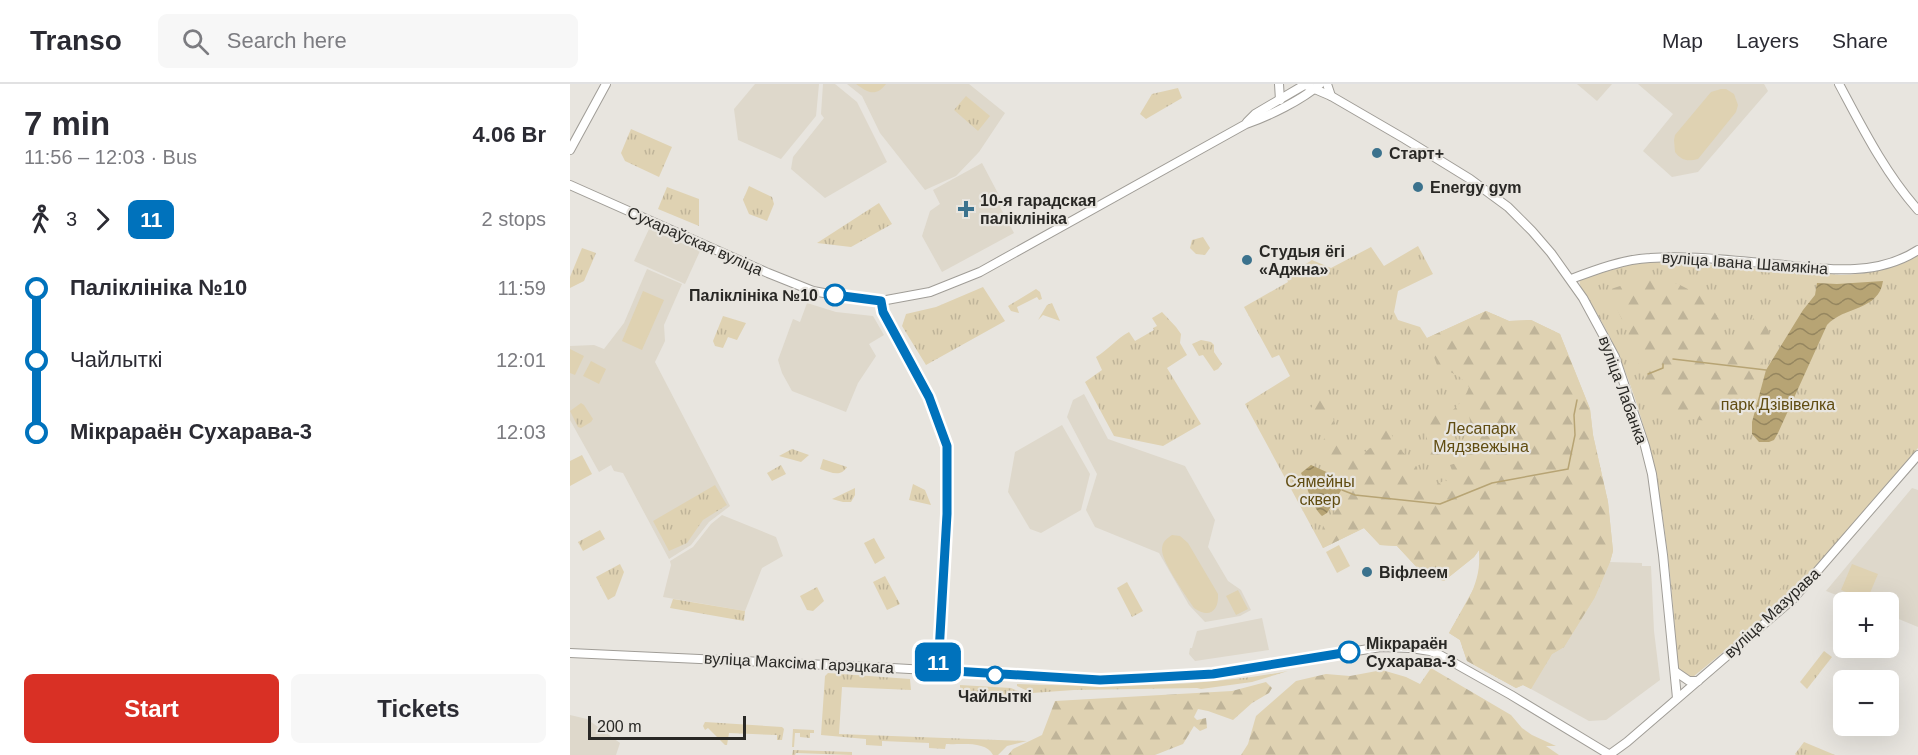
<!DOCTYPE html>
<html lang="en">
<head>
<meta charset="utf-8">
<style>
  :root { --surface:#fff; --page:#f7f7f7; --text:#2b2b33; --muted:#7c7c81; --line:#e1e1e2; --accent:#d93025 }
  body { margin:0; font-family:Arial,sans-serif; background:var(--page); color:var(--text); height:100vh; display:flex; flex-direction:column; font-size:22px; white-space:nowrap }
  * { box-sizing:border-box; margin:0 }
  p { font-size:20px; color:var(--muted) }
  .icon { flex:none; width:33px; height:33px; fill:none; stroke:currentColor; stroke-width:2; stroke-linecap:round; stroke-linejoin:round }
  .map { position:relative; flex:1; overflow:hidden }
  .panel { display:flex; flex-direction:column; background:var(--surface); width:570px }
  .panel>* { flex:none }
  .badge { padding:0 12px; border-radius:9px; font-size:21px; line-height:39px }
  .fabs { position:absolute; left:1263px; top:508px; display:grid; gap:12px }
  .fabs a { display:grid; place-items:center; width:66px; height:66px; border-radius:9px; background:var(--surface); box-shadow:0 6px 24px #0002; font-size:30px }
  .scale { position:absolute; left:18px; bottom:15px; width:158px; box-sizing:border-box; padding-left:6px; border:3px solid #292825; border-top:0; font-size:16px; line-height:21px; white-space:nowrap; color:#292825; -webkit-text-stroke:4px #e8e5df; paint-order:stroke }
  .map>.badge { position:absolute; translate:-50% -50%; box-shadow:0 0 0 3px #fff }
  .legs { display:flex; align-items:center; gap:9px; height:66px; padding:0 24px; font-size:20px }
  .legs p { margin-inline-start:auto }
  .head { display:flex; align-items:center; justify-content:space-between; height:102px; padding:0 24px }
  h1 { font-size:33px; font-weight:700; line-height:45px }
  .action { display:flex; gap:12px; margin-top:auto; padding:12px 24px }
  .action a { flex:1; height:69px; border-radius:9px; background:var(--accent); color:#fff; font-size:24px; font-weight:700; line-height:69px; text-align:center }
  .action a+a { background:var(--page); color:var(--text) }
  ul { padding:0 24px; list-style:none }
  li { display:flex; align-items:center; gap:21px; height:72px; font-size:22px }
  li i { display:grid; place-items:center; width:9px; height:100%; margin:0 8px; background:currentColor }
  li i::after { content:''; width:15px; height:15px; margin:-8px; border:4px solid; border-radius:50%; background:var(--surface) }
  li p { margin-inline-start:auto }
  li:first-child i { background:linear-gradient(#0000 50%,currentColor 0) }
  li:last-child i { background:linear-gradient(currentColor 50%,#0000 0) }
  header { display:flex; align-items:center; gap:36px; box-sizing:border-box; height:84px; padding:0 30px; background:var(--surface); border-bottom:2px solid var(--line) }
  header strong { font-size:28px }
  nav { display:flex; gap:33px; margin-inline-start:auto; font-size:21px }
  .search { width:420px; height:54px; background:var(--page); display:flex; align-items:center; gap:15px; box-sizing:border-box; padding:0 21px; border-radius:9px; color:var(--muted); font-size:22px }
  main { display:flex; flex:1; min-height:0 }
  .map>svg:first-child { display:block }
  .built { fill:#ded8cb }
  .grass { fill:url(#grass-tufts) }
  .forest { fill:url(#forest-firs) }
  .pitch { fill:#dfd2b2 }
  .water { fill:url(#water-waves) }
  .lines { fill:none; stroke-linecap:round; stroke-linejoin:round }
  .stream { stroke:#b7a474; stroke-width:1.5 }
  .secondary-casing { stroke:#a09d97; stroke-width:10 }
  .secondary { stroke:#fff; stroke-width:8 }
  .line-1-casing { stroke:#fff; stroke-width:14 }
  .line-1 { stroke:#0072bc; stroke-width:9 }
  .poi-dot { fill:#3b728d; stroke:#e8e5df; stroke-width:2 }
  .stop-1-dot { fill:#fff; stroke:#0072bc; stroke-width:3 }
  .labels { text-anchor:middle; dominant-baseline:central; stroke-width:4.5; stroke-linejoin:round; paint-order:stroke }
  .poi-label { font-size:16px; font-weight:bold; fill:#292825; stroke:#e8e5df; text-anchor:start }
  .street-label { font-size:16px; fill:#292825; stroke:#e8e5df }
  .stop-label { font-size:16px; font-weight:bold; fill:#292825; stroke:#e8e5df; text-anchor:end }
  .park-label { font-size:16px; fill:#604c11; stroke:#e8e5df }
</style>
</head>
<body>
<header>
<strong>Transo</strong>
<div class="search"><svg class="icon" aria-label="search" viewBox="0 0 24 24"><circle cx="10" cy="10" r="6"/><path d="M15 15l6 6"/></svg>Search here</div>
<nav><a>Map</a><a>Layers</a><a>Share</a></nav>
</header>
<main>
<section class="panel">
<div class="head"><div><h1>7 min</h1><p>11:56 – 12:03 · Bus</p></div><b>4.06 Br</b></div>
<div class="legs"><svg class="icon" aria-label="walk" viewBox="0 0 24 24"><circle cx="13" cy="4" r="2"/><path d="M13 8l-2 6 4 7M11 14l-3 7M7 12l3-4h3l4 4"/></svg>3<svg class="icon" aria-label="forward" viewBox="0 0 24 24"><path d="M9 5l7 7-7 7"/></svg><b class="badge" style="background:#0072bc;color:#fff">11</b><p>2 stops</p></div>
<ul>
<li><i style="color:#0072bc"></i><b>Паліклініка №10</b><p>11:59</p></li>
<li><i style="color:#0072bc"></i><span>Чайлыткі</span><p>12:01</p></li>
<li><i style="color:#0072bc"></i><b>Мікрараён Сухарава-3</b><p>12:03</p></li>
</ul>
<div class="action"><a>Start</a><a>Tickets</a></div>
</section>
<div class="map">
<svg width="1348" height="671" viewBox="0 0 1348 671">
  <defs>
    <pattern id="grass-tufts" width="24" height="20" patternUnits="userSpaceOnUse" patternTransform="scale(1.5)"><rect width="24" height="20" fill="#dfd2b2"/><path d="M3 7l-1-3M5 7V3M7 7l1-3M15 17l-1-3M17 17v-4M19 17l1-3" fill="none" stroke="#bfb499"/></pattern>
    <pattern id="forest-firs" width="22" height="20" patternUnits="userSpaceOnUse" patternTransform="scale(1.5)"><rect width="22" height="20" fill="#dfd2b2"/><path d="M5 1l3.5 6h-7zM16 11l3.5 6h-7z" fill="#bfb499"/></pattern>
    <pattern id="water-waves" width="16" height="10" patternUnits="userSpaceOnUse" patternTransform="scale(1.5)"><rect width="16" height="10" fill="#b7a474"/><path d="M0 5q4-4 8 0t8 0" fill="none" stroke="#95865f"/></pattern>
  </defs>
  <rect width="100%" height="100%" fill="#e8e5df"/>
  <g class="built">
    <path d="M185 0H249L246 32 211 75 168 56 164 25Z"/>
    <path d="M253 0H265L287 18 317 78 255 114 221 85 223 73 254 34 251 30Z"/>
    <path d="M277 0H399L435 29 409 68 386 92 355 106 310 49 292 12Z"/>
    <path d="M1007 0H1042L1027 17Z"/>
    <path d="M1068 0H1194L1198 7 1128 88 1102 93 1073 67 1103 30Z"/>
    <path d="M412 79 432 117 430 123 444 149 372 188 352 152 360 127 370 120 363 106Z"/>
    <path d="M79 145 130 167 115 200 64 177Z"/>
    <path d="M77 185 112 200 94 241 95 257 85 278 160 422 139 438 121 461 99 475 53 389 44 387 41 381 29 388 0 336V262L24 261 34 265 54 239Z"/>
    <path d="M237 219 266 228 303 232 314 251 299 260 306 272 288 299 276 328 222 307 212 289 208 276 223 235 230 238Z"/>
    <path d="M514 310 538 355 615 382 645 436 638 463 658 497 671 506 681 526 670 532 635 538 619 521 589 469 525 443 516 426 527 390 497 333 503 316Z"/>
    <path d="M492 341 520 390 511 426 471 449 460 445 438 408 445 368Z"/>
    <path d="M1342 404 1348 406V543L1319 531 1318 519H1287L1256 507Z"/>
    <path d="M152 431 206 453 213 472 192 484 175 527 93 513 101 481 100 477 123 463 141 440Z"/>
    <path d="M1040 478 1072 479V482H1081L1084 547 1090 596 1036 636 1019 637 961 605 982 570 1025 513Z"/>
    <path d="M692 534 699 566 625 577 619 570 620 564H622L627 547Z"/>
    <path d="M0 631 17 635 50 659 46 671H0Z"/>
  </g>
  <g class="grass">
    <path d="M608 4 612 14 576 35 570 30 582 10Z"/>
    <path d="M396 12 420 32 408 47 384 26Z"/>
    <path d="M61 45 102 63 89 93 55 77 51 69Z"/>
    <path d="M179 102 202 113 204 120 197 137 179 130 173 116Z"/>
    <path d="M97 103 129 115V142L88 125Z"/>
    <path d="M309 119 322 140 281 163 247 159Z"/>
    <path d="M633 153 640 164 635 171 626 170 620 164 622 156Z"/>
    <path d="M848 162 863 190 828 207 824 228 828 236 850 243 857 254 916 227 939 237 961 236 990 250 1020 325 1023 351 1038 418 1043 467 1040 478 1025 513 994 563 982 570 961 605 953 601 946 604 897 577 890 556 879 549 904 504 910 487 909 466 904 473 874 497 853 490 827 462 810 461 794 444 753 464 675 320 720 292 709 271 702 274 674 223 718 198 716 193 742 176 761 184 801 163 814 182Z"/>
    <path d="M12 164 26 169 14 197 0 204V193Z"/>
    <path d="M1348 171V364L1239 493 1219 514 1118 597 1114 598 1109 595C1101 496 1095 400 1062 306 1052 277 1039 249 1023 223 1018 215 1008 205 1010 195L1069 178 1095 177 1271 191C1299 190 1324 185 1348 171Z"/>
    <path d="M413 203 435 237 356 281 332 242 336 230 366 223Z"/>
    <path d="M466 205 470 208 472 215 469 216 467 213 447 223 449 229 441 227 438 222Z"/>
    <path d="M482 219 490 237 473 231 468 236 477 221Z"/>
    <path d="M592 228 606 243 611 250 610 259 617 271 597 284 631 340 593 362 544 352 515 298 532 286 526 273C539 265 546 255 559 248L565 257 584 246 583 244 587 242 582 234Z"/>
    <path d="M153 232 176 239 167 256 158 253 153 264 145 262 143 257Z"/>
    <path d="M631 256 641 258 644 261V268L652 280 648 285 644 287 633 271 629 272 622 260Z"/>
    <path d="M11 319 14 321 23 335 21 338 11 344 8 343 0 327Z"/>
    <path d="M222 365 239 371 231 378 209 372Z"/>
    <path d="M253 375 277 383C270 394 261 388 250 385Z"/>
    <path d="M211 381 216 390 202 397 197 389Z"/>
    <path d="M343 400 355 406 361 421 339 416Z"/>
    <path d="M145 401 157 421 133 436 117 459 99 467 83 437Z"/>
    <path d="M285 404V411L281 418H273L262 415Z"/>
    <path d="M30 446 35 455 13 467 8 458Z"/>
    <path d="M50 480 54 488 45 512 38 516 26 493Z"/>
    <path d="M315 492 330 520 317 526 303 498Z"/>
    <path d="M557 498 573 527 562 533 547 504Z"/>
    <path d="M247 503 254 517 243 527 237 526 230 512Z"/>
    <path d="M103 515 175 527 174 537 100 524Z"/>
    <path d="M1254 567 1262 573 1237 605 1230 598Z"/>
    <path d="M718 587 682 598 631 605 627 604 504 606 462 609 447 602V600C538 603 628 604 718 587Z"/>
    <path d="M258 589 340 595 341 606 272 603 269 650 457 657 437 662 428 671H423C416 656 389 661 376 660L375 665 359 664V659L312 657V662L296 661V655L251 651 255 592Z"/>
    <path d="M390 601 441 604 460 612 390 608Z"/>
    <path d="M135 638 212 643 214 645 212 656H207V651L159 649 157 661H155L138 644 135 646 133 642Z"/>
    <path d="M223 645 244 646V649H240V654L230 653V649H225L224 663H222Z"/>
    <path d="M1234 658 1265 671H1226L1225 670Z"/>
    <path d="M223 666 282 668V671L226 669 225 671H222Z"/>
  </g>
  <g class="forest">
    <path d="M1089 192C1102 198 1132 209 1140 220 1145 228 1149 237 1155 245L1149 253 1160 259 1184 234 1200 237 1198 255 1184 312 1153 338C1135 337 1111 335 1095 327 1079 318 1063 261 1056 244 1050 231 1044 219 1038 206L1074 194Z"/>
    <path d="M916 227 939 237 961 236 990 250 1020 325 1023 351 1038 418 1043 467 1040 478 1025 513 994 563 982 570 961 605 953 601 946 604 897 577 890 556 879 549C895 521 912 500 909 466L904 473 874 497 853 490 827 462 810 461 794 444 753 464 750 457 753 442 775 416 780 397 742 369 755 354 768 352 772 364 776 366 788 359 795 368 806 360 807 340 810 327 818 324 826 334 824 343 815 346 821 348 824 359 847 383 849 398 863 403 875 396 889 406 880 381 890 378 892 359 900 338 899 329 892 332 886 342 876 338 877 356 879 369 871 377 858 370 865 365 859 362 854 344 864 320 875 332C886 324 894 317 899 303L890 293 867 281 857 254Z"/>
    <path d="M748 310 754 317 762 315 773 318 777 328 762 321 755 326 762 331 765 340 756 348 742 343 746 337 739 327 743 321 739 313Z"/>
    <path d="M861 584 941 631 952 644 962 651 986 662H976L989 671H671L678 660 686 632 726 597 756 590 780 592 812 586 836 593 850 600Z"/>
    <path d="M696 598 702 604 699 609 682 619 663 636 638 627 628 625 624 633 627 636 636 634 637 644 630 647 624 642 613 660 585 671H438L443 665 472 651 485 617 662 607Z"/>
  </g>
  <g class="pitch">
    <path d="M286 0H316C306 13 298 9 286 0Z"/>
    <path d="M1151 5H1156L1164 10 1168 21 1166 28 1128 75C1117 78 1111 76 1105 68L1104 56 1105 51 1141 8Z"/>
    <path d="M73 207 94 216 72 266 52 257Z"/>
    <path d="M0 265 14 272 5 291 0 289Z"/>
    <path d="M21 277 36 285 29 300 13 292Z"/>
    <path d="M12 371 22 390 0 402V377Z"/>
    <path d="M602 451 610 452 618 459 648 510C649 527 639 535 624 524 616 512 592 478 592 466 592 458 596 455 602 451Z"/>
    <path d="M304 454 315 474 305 480 294 459Z"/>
    <path d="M769 461 780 482 767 489 756 468Z"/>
    <path d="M1282 480 1308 490 1297 516 1271 506Z"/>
    <path d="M1213 487 1220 494 1209 506 1202 499Z"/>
    <path d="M668 506 678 525 666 531 656 512Z"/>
    <path d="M1313 509 1328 514 1325 523 1318 519 1310 517Z"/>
  </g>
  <g class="water">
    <path d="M1313 197C1309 227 1274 222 1257 241L1208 349 1204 356 1199 358H1189L1182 350V338L1196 286 1233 226 1245 211 1247 199 1267 200Z"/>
    <path d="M741 381 770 394 775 400 757 429 752 432C741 422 738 403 731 389Z"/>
  </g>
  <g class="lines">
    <g class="stream">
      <path d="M1103 275 1196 286"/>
      <path d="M1078 290 1093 284V280"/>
      <path d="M772 406 785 411 870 420 922 399 998 385 1005 351 1004 331 1007 316"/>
    </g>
    <defs>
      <g id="secondary">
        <path d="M709 0 710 16"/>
        <path d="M733 0 761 12 835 55 900 95 938 123 962 147 981 169 1013 214 1045 273 1075 362 1082 390 1093 471 1107 614"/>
        <path d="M757 0 761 12"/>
        <path d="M1269 0C1292 43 1315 89 1348 126"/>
        <path d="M677 38 685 30 736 0"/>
        <path d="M0 66 36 0"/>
        <path d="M0 101 198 189 243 207 265 211 311 217 360 208 410 188 676 40C699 32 732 16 750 0"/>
        <path d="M1001 195C1025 186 1054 175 1080 174 1122 171 1163 177 1205 180 1253 185 1305 194 1348 166"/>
        <path d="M311 217 313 228 359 313 377 362V430L368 586"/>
        <path d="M0 569 322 584 530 596 643 590 811 563 841 564 860 567 870 571 941 611 1040 671"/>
        <path d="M1106 588 1119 597H1128"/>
        <path d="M1039 671 1057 658 1223 515 1348 371"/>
      </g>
    </defs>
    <use href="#secondary" class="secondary-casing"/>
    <use href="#secondary" class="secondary"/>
  </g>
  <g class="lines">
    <defs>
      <path id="line-1" d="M265 211 311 217 313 228 359 313 377 362V430L368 586 530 596 572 594 643 590 779 568"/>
    </defs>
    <use href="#line-1" class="line-1-casing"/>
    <use href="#line-1" class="line-1"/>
  </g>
  <g class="poi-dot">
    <circle cx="807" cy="69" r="6"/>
    <circle cx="848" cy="103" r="6"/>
    <path d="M393 116h6v6h6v6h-6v6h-6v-6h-6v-6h6z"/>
    <circle cx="677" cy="176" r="6"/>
    <circle cx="797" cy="488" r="6"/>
  </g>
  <g class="stop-1-dot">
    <circle cx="265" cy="211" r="10"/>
    <circle cx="779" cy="568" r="10"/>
    <circle cx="425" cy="591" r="8"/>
  </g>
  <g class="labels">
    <g class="poi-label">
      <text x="819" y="69">Старт+</text>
      <text x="860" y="103">Energy gym</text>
      <text x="410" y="116">10-я гарадская<tspan x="410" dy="18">паліклініка</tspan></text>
      <text x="689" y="167">Студыя ёгі<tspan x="689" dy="18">«Аджна»</tspan></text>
      <text x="809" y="488">Віфлеем</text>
    </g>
    <g class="street-label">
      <text transform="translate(125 157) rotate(24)">Сухараўская вуліца</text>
      <text transform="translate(1175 179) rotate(4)">вуліца Івана Шамякіна</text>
      <text transform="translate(1053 306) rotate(70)">вуліца Лабанка</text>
      <text transform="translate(1202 529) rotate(-43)">вуліца Мазурава</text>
      <text transform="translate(229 579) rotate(3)">вуліца Максіма Гарэцкага</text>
    </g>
    <g class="stop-label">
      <text x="248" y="211">Паліклініка №10</text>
      <text x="796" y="559" text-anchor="start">Мікрараён<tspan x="796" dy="18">Сухарава-3</tspan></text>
      <text x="425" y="612" text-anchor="middle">Чайлыткі</text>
    </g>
    <g class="park-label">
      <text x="1208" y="320">парк Дзівівелка</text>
      <text x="911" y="344">Лесапарк<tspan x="911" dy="18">Мядзвежына</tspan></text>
      <text x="750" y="397">Сямейны<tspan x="750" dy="18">сквер</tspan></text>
    </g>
  </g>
</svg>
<div class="fabs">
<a>+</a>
<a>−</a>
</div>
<div class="scale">200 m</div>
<b class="badge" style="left:368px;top:578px;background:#0072bc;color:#fff">11</b>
</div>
</main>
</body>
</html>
